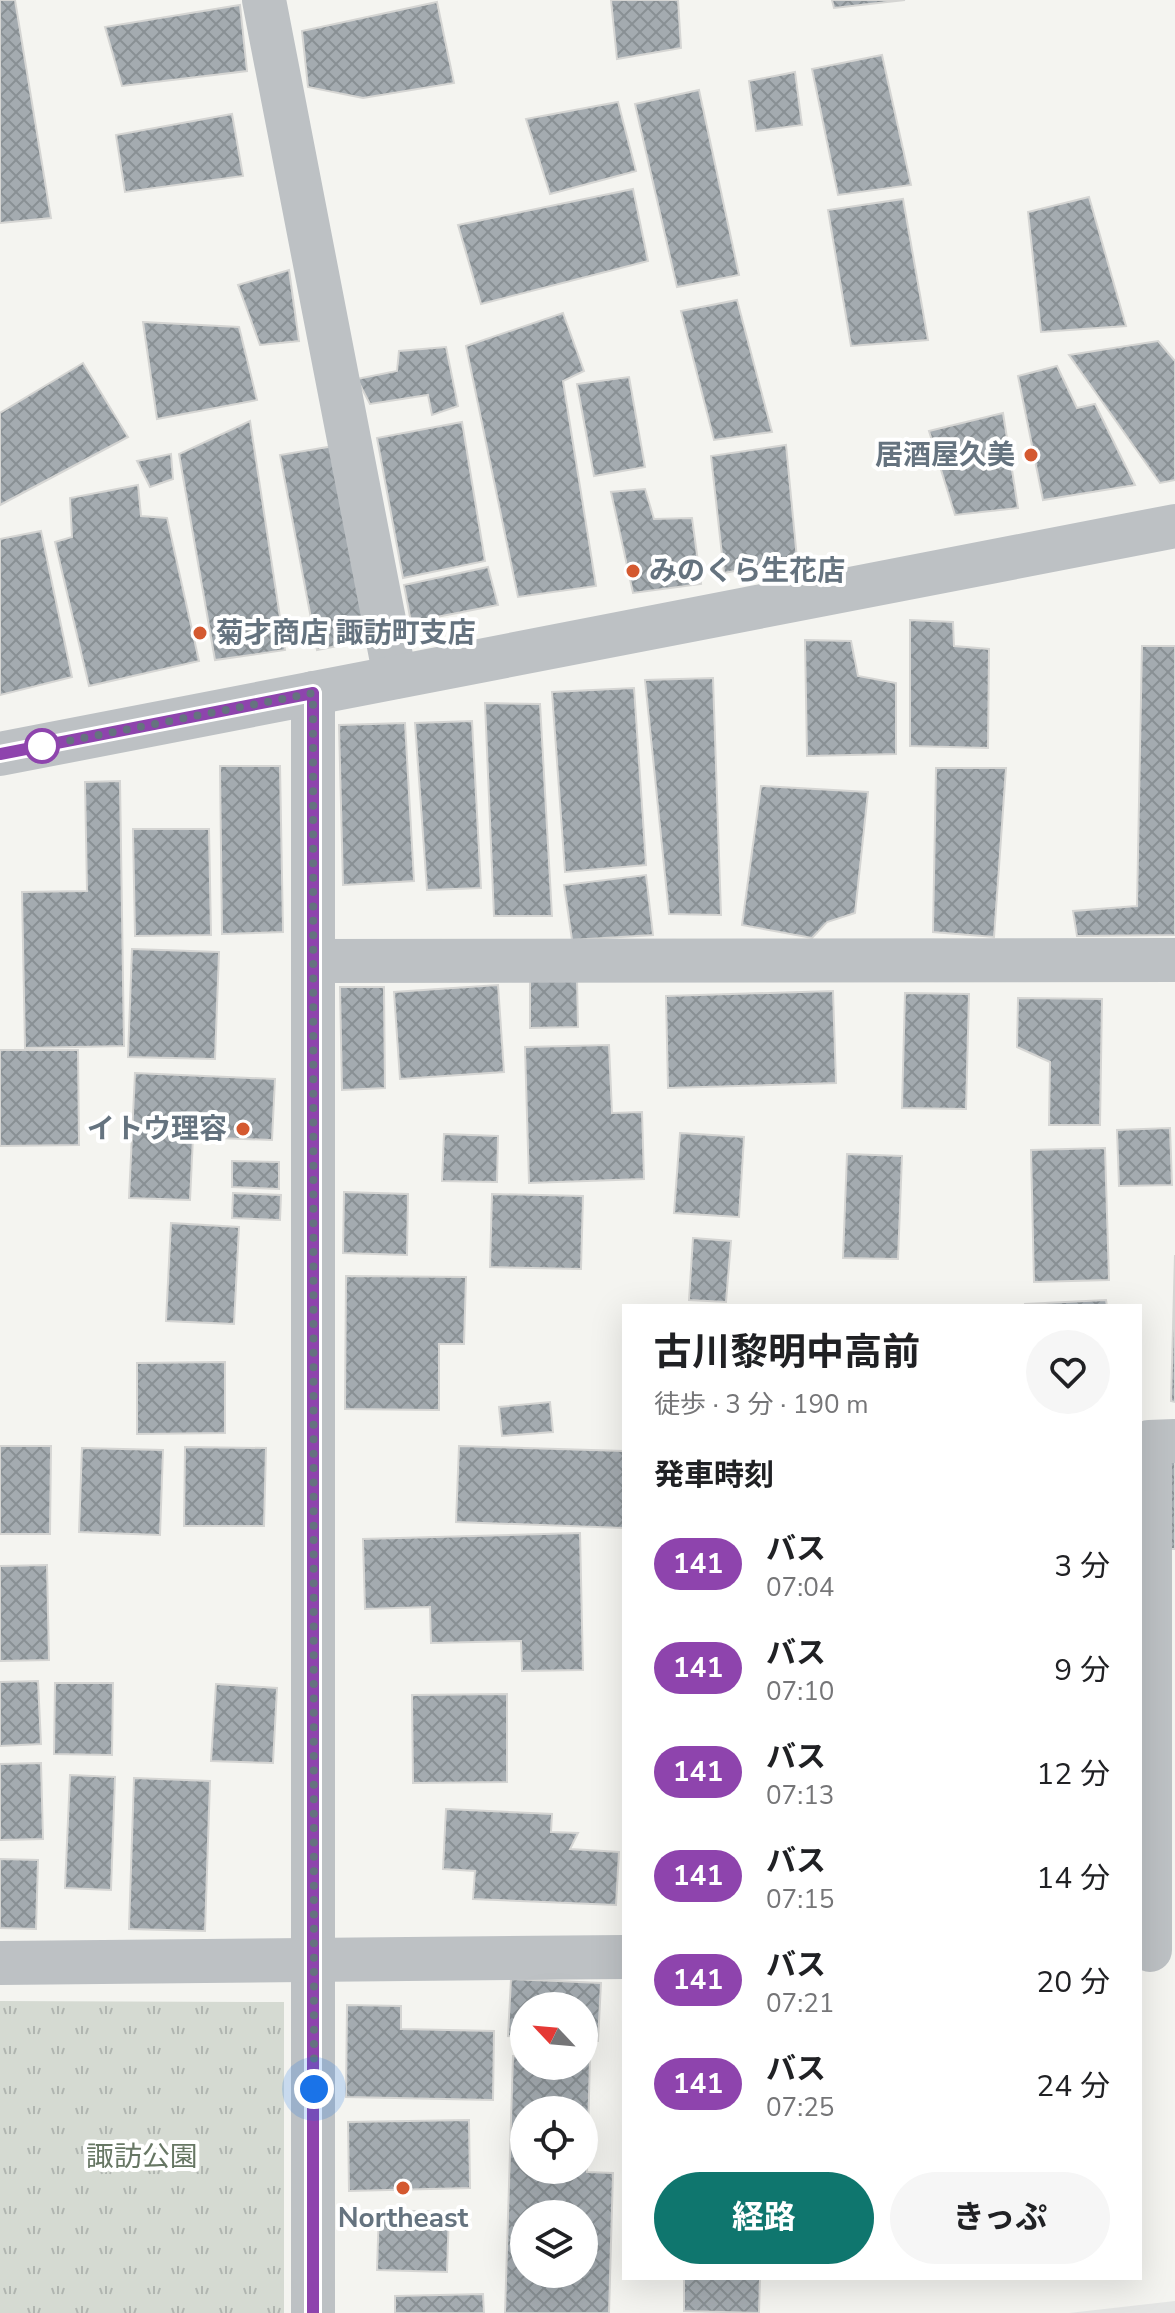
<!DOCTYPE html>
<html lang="ja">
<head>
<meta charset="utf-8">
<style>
  :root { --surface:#fff; --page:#f6f6f6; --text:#202124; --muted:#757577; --accent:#0f766e }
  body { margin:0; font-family:"Nunito Sans","Noto Sans JP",sans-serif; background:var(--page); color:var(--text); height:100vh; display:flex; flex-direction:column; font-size:30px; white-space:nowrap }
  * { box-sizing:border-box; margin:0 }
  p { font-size:26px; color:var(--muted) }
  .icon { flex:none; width:44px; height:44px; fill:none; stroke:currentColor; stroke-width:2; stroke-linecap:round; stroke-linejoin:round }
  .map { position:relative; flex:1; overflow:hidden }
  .sheet { position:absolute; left:622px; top:1304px; width:520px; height:976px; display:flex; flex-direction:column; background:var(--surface); border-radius:0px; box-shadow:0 8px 32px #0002 }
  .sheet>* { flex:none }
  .badge { padding:0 16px; border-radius:26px; font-size:28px; line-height:52px }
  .needle { width:52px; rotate:296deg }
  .buttons { position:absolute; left:510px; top:1992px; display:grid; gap:16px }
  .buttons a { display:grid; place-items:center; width:88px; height:88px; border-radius:50%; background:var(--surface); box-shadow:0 8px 32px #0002; font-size:40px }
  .you { position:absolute; width:40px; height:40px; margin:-20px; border:6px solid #fff; border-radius:50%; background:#1a73e8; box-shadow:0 0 0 12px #1a73e833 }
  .map>.badge { position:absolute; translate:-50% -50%; box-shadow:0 0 0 4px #fff }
  h2 { padding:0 32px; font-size:30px; line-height:72px }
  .round { display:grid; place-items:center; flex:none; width:84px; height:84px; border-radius:42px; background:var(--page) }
  .headline { display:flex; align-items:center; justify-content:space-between; height:136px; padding:0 32px }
  h1 { font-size:38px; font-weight:700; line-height:60px }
  .action { display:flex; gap:16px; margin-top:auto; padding:16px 32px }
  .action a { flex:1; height:92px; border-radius:48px; background:var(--accent); color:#fff; font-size:32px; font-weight:700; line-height:92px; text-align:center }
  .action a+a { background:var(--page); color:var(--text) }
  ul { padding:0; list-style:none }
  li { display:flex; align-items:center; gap:24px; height:104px; padding:0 32px }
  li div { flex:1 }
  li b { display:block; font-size:30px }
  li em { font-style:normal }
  li .badge { min-width:88px; font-weight:700; text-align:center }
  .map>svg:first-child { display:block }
  .built { fill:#e4e5e4 }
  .park { fill:url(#park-tufts) }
  .building { fill:url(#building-cross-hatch); stroke:#d5d5d3; stroke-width:2; fill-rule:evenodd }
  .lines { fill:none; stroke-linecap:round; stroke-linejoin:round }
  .minor { stroke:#bdc1c4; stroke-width:44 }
  .line-casing { stroke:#fff; stroke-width:18 }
  .line { stroke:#8e44ad; stroke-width:12 }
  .walk { stroke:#65737f; stroke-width:8; stroke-dasharray:0 14.4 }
  .poi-dot { fill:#d45930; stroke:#fff; stroke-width:3 }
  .stop-dot { fill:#fff; stroke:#8e44ad; stroke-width:4 }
  .labels { text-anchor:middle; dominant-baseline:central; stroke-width:8; stroke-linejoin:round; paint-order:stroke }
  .poi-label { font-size:28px; font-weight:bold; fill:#65737f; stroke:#fff; text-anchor:end }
  .park-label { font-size:28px; fill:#677764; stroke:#fff }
</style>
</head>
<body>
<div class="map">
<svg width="1175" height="2313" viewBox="0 0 1175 2313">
  <defs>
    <pattern id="park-tufts" width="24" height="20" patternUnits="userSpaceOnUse" patternTransform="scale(2)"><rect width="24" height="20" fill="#d5dad2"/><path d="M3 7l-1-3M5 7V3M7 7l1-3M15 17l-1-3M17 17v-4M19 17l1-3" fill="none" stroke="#b0b5b0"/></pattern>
    <pattern id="building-cross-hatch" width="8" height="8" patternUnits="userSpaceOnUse" patternTransform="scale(2)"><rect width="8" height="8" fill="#a4abb0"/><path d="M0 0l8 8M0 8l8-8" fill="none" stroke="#899094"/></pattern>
  </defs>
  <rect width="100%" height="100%" fill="#f4f4f0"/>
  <path class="built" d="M1175 2301V2313H1069Z"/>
  <path class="park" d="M0 2001 284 2002V2313H0Z"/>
  <g class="building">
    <path d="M0 0H15L51 218 0 223Z"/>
    <path d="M611 0H678L681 48 617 59Z"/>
    <path d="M832 0H905L834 8Z"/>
    <path d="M437 2 454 83 363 98 308 87 302 31Z"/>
    <path d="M240 5 247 71 122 86 105 27Z"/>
    <path d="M882 55 911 185 838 195 812 69Z"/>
    <path d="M795 72 802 125 756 131 749 81Z"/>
    <path d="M699 90 739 275 677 287 635 104Z"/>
    <path d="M618 102 636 171 550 194 526 119Z"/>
    <path d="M232 114 243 176 125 192 116 135Z"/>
    <path d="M633 189 648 261 481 304 458 225Z"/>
    <path d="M1089 197 1126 326 1041 332 1028 212Z"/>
    <path d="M903 199 928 340 851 346 828 210Z"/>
    <path d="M289 270 299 341 260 345 238 285Z"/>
    <path d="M737 300 772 432 714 440 681 311Z"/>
    <path d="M563 313 584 371 563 381 596 586 518 597 466 346Z"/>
    <path d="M143 322 239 327 257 400 157 419Z"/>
    <path d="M1158 341 1175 361V480L1160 483 1069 355Z"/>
    <path d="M446 347 458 406 432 415 428 395 370 404 357 379 397 371 399 351Z"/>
    <path d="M83 363 128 437 0 505V413Z"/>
    <path d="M1057 366 1077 408 1095 404 1135 485 1043 500 1018 376Z"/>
    <path d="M629 377 645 467 594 476 577 384Z"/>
    <path d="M1003 413 1018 508 955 515 929 431Z"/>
    <path d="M250 421 285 650 215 660 179 454Z"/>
    <path d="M462 422 485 561 403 578 377 438Z"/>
    <path d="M786 445 797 559 724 573 711 456Z"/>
    <path d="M334 446 368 640 317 650 280 455Z"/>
    <path d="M171 454 173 479 150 487 137 461Z"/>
    <path d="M138 485 141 516 167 518 199 661 89 686 55 542 72 537 70 498Z"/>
    <path d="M645 489 654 519 692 518 701 584 633 593 611 492Z"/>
    <path d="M41 531 72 677 0 695V539Z"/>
    <path d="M488 567 498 605 411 622 404 585Z"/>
    <path d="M910 620 953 622 954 646 989 649 988 748 910 746Z"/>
    <path d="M805 640 851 641 858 676 896 683V754L807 756Z"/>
    <path d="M1142 646H1175V935L1077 936 1073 911 1137 906Z"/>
    <path d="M713 678 721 915 669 914 645 680Z"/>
    <path d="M634 688 646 865 565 872 552 692Z"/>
    <path d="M485 703 540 704 552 916H494Z"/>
    <path d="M472 721 481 888 427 890 415 723Z"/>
    <path d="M405 723 414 881 343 885 339 725Z"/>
    <path d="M220 766H280L283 932 222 934Z"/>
    <path d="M936 768H1006L994 937 933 932Z"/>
    <path d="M120 781 124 1046 25 1048 22 892 87 891 85 782Z"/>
    <path d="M761 786 868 792 855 913 827 922 812 938 742 925Z"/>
    <path d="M133 829H209L211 935 135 936Z"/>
    <path d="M646 875 653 935 572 940 564 885Z"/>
    <path d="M132 949 219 952 215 1059 128 1057Z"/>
    <path d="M577 979 578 1027 530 1028V980Z"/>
    <path d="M498 985 504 1072 400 1079 394 992Z"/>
    <path d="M340 987H384L385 1088 342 1090Z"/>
    <path d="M833 991 836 1083 668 1088 666 996Z"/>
    <path d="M905 993 969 994 966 1109 902 1108Z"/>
    <path d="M1018 998 1102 999 1100 1125H1049L1050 1062 1017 1047Z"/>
    <path d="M609 1045 612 1113 642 1112 644 1179 529 1183 525 1047Z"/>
    <path d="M0 1050H78L79 1145 0 1146Z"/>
    <path d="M135 1073 275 1079 272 1140 193 1137 190 1200 129 1198Z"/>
    <path d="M1170 1128 1172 1185 1119 1186 1117 1130Z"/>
    <path d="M680 1133 744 1137 739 1217 674 1213Z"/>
    <path d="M444 1134 498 1136 497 1182 442 1181Z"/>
    <path d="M1105 1148 1109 1280 1034 1282 1031 1150Z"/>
    <path d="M847 1154 902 1156 898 1259 843 1258Z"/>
    <path d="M232 1161 279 1162V1189L232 1187Z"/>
    <path d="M344 1192 408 1194 407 1255 343 1253Z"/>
    <path d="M233 1193 281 1195 280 1220 232 1218Z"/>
    <path d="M492 1194 583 1196 581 1269 490 1267Z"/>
    <path d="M171 1223 239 1227 234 1324 166 1321Z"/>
    <path d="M693 1238 731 1241 726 1302 689 1300Z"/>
    <path d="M1175 1255V1402L1171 1401Z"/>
    <path d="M346 1276 466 1277 464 1344H439V1410L345 1409Z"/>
    <path d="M1106 1300 1107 1306H1025V1304Z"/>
    <path d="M225 1362V1433L137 1434V1363Z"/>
    <path d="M550 1402 553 1432 502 1436 499 1407Z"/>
    <path d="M1175 1445V1549H1167L1162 1446Z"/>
    <path d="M0 1446H51L50 1534H0Z"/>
    <path d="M459 1446 624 1451V1528L456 1522Z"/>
    <path d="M185 1447 266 1448 264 1526H184Z"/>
    <path d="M82 1448 163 1450 160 1535 79 1532Z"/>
    <path d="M580 1533 583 1670 522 1671 521 1641 431 1643 430 1607 365 1609 363 1539Z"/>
    <path d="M47 1565 49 1660 0 1661V1566Z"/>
    <path d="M38 1681 41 1744 0 1746V1682Z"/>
    <path d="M55 1683H113L112 1755 54 1754Z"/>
    <path d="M216 1684 277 1688 273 1763 211 1761Z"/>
    <path d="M507 1694V1782L413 1783 412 1695Z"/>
    <path d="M41 1763 43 1839 0 1840V1764Z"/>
    <path d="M70 1775 115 1777 111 1890 65 1888Z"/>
    <path d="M134 1778 210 1781 205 1931 129 1929Z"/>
    <path d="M446 1809 552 1814 551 1832 578 1833 570 1849 619 1852 616 1905 473 1899 475 1871 443 1869Z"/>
    <path d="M0 1859 38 1860 36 1929 0 1928Z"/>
    <path d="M511 1979 601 1983 598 2041 584 2040V2006H524V2037L508 2036Z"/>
    <path d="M347 2005 401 2006V2029L494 2031 493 2100 346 2097Z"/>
    <path d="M513 2056 524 2057V2066H584V2058H590L587 2172 613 2173 609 2313H505ZM524 2110H584V2170H524ZM524 2214H584V2274H524Z"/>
    <path d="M469 2120 470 2188 349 2191 348 2122Z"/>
    <path d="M379 2210 449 2212 447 2272 377 2270Z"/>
    <path d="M684 2278H760L759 2313 684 2311Z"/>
    <path d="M483 2294 484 2313H395V2296Z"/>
  </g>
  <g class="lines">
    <g class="minor">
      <path d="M264 0 395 677"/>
      <path d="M313 693V2313"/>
      <path d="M0 754 1175 526"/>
      <path d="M314 961 1175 960"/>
      <path d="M1140 1469H1150V1950"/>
      <path d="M1150 1469 1149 1442 1175 1441"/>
      <path d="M0 1963 624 1957"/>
    </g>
  </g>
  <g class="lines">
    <defs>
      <path id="line" d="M0 754 313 693V2313"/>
    </defs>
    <use href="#line" class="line-casing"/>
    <use href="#line" class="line"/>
    <path class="walk" d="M42 746 313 693 314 2089"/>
  </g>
  <g class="poi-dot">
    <circle cx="1031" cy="455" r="8"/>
    <circle cx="633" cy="571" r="8"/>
    <circle cx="200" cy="633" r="8"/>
    <circle cx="243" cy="1129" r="8"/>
    <circle cx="403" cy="2188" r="8"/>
  </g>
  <circle class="stop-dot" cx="42" cy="746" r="16"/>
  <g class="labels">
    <g class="poi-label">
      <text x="1015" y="455">居酒屋久美</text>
      <text x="649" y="571" text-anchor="start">みのくら生花店</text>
      <text x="216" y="633" text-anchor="start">菊才商店 諏訪町支店</text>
      <text x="227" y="1129">イトウ理容</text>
      <text x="403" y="2218" text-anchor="middle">Northeast</text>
    </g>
    <g class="park-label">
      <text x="142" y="2157">諏訪公園</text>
    </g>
  </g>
</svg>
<div class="buttons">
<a><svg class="needle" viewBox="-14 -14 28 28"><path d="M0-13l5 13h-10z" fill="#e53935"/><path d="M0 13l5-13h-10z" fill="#757577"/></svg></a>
<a><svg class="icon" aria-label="locate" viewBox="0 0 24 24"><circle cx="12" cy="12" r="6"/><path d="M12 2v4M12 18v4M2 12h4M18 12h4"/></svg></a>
<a><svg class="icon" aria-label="layers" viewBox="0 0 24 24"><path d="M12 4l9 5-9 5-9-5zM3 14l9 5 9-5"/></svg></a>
</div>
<div class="you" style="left:314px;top:2089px"></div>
<section class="sheet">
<div class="headline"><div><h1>古川黎明中高前</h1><p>徒歩 · 3 分 · 190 m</p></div><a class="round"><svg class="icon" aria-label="heart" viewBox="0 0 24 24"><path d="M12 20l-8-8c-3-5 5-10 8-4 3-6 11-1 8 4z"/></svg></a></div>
<h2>発車時刻</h2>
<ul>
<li><span class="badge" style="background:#8e44ad;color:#fff">141</span><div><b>バス</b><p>07:04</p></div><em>3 分</em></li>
<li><span class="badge" style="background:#8e44ad;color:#fff">141</span><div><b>バス</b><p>07:10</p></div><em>9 分</em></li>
<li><span class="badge" style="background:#8e44ad;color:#fff">141</span><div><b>バス</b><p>07:13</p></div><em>12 分</em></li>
<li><span class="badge" style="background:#8e44ad;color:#fff">141</span><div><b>バス</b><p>07:15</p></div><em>14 分</em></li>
<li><span class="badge" style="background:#8e44ad;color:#fff">141</span><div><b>バス</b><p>07:21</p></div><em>20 分</em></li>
<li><span class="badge" style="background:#8e44ad;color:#fff">141</span><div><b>バス</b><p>07:25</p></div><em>24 分</em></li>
</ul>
<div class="action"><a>経路</a><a>きっぷ</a></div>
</section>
</div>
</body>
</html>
